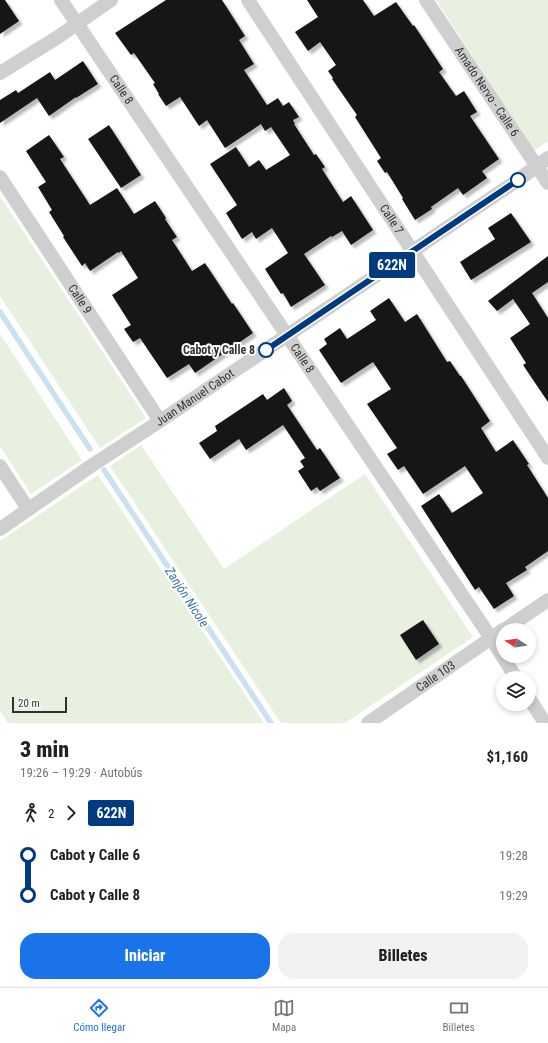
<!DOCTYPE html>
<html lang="es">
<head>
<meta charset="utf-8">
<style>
  :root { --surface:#fff; --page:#f2f2f2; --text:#202124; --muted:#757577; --line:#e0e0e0; --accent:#1a73e8 }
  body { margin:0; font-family:"Roboto Condensed",sans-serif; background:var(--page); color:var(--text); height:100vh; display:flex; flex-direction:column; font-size:15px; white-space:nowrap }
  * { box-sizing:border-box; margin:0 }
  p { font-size:13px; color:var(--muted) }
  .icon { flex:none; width:22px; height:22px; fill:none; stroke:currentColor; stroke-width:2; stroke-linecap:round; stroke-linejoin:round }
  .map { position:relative; height:723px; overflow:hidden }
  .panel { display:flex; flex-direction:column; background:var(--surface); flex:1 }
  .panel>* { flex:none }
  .badge { padding:0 8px; border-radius:3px; font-size:14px; line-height:26px }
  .needle { width:26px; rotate:282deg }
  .buttons { position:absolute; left:496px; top:623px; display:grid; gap:8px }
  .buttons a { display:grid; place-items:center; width:40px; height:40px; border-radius:50%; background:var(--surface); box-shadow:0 2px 6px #0003; font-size:20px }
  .scale { position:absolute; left:12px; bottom:10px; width:55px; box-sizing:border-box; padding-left:4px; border:2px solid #323232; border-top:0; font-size:11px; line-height:14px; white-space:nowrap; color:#323232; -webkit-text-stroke:3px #fff; paint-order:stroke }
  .map>.badge { position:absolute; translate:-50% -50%; box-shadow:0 0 0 2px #fff }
  .legs { display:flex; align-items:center; gap:6px; height:44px; padding:0 20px; font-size:13px }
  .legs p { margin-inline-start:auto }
  .headline { display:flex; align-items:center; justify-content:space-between; height:68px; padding:0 20px }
  h1 { font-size:22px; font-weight:800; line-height:30px }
  .action { display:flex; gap:8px; margin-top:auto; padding:8px 20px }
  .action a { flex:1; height:46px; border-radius:16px; background:var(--accent); color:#fff; font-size:16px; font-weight:800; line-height:46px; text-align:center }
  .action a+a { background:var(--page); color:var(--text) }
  ul { padding:0 20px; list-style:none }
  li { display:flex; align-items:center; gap:14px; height:40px; font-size:15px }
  li i { display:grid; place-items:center; width:6px; height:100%; margin:0 5px; background:currentColor }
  li i::after { content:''; width:10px; height:10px; margin:-5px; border:3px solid; border-radius:50%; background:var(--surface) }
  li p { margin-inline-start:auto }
  li:first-child i { background:linear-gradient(#0000 50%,currentColor 0) }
  li:last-child i { background:linear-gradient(currentColor 50%,#0000 0) }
  .tab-bar { display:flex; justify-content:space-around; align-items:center; height:56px; border-top:1px solid var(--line); background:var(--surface); font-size:11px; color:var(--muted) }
  .tab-bar a { display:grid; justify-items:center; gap:2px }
  .tab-bar .active { color:var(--accent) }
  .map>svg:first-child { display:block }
  .green { fill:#e8f0e0 }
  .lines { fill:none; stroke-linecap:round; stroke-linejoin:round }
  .stream { stroke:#cbe1f0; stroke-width:5.5 }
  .building { fill:#191919; filter:url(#shadow) }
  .minor { stroke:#cfcfcf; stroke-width:14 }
  .line-1-casing { stroke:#fff; stroke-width:9 }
  .line-1 { stroke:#003b80; stroke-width:6 }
  .stop-1-dot { fill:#fff; stroke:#003b80; stroke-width:2 }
  .labels { text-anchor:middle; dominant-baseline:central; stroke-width:4; stroke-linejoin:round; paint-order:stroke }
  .street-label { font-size:12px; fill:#323232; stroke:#fff }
  .stop-label { font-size:12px; font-weight:bold; fill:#323232; stroke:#fff; text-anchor:end }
  .water-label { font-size:13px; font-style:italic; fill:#37749d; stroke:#fff }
</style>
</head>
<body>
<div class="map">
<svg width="548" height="723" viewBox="0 0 548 723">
  <defs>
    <filter id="shadow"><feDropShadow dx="3.5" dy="3.5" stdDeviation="1" flood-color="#0004"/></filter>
  </defs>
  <rect width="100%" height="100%" fill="#fff"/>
  <g class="green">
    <path d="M436 0H548V141L534 151Z"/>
    <path d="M0 196 146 418 100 448 0 296Z"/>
    <path d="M0 334 82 460 31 494 0 446Z"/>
    <path d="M141 445 224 569 365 474 473 637 345 723H281L110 466Z"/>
    <path d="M98 475 264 723H8L0 711V541Z"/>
  </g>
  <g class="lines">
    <g class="stream">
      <path d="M0 312 90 449"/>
      <path d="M104 470 271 723"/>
    </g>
  </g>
  <g class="building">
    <path d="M0 0H5L19 21 0 34Z"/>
    <path d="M166 0H222L245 36 239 40 254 64 244 70 267 105 278 98 283 106 289 102 299 117 293 120 295 124H294L314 155 316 154 325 167 322 169 343 202 351 196 373 230 351 245 342 231 332 237 331 236 304 254 325 285 291 307 283 293 281 294 265 269 288 253 272 228 256 239 252 232 242 239 226 213 237 205 210 164 236 147 249 167 259 160 266 170 290 155 271 127 265 131 261 124 225 148 207 120 199 126 180 97 166 106 158 94H159L153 84 155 83 134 53 131 55 115 33Z"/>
    <path d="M307 0H363L374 16 396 2 413 26 414 25 443 69 439 72 456 96 464 91 477 112 470 116 499 159 482 171 487 178 463 195 458 188 431 207 432 209 415 220 402 199 403 198 387 172 385 173 377 161 381 158 355 117 357 115 332 79 333 78 328 71 336 65 320 42 308 51 295 32 318 17Z"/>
    <path d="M83 61 98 84 76 98V97L49 116 37 98 0 123V100L16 90 18 93 50 72 55 80Z"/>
    <path d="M109 125 141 175 121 188 88 139Z"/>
    <path d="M49 135 64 157 60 159 90 205 117 188 134 214 155 201 166 218 165 219 177 237 172 240 192 271 205 263 232 304 233 303 253 333 195 373 189 364 167 378 140 338 133 342 124 329 131 325 112 295 138 278 121 251 119 253 118 252 90 271 85 263 82 266 63 237 64 236 49 212 52 210 38 187 46 182 26 151Z"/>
    <path d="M511 213 531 242 471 280 460 262 495 239 488 228Z"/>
    <path d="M548 256V282L532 293 548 318V402L523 365 526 363 510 338 530 324 513 299 497 311 488 301Z"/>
    <path d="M389 298 405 322 417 314 447 362 450 361 460 376H461L490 421 481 428 496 452 513 440 529 464 527 465 548 498V551L525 567 527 570 506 583 514 596 494 609 479 587 475 590 421 506 439 494 452 513 483 493 465 466 423 494 404 466 398 470 387 454 397 448 367 404 391 389 373 362 341 383 319 350 327 344 324 339 340 328 347 339 376 320 370 311Z"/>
    <path d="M284 388 292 401 287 405 317 450 320 448 340 478 320 491 317 487 311 491 298 471 304 467 300 461 305 458 283 425 246 450 239 439 210 459 199 443 217 431 215 426 263 394 267 400Z"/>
    <path d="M423 620 439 644 416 660 400 635Z"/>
  </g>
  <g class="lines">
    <g class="minor">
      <path id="s1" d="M61 0 491 638 516 678"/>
      <path id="s2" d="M248 0 548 458"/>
      <path id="s3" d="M426 0 548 183"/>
      <path d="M0 73 58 37 111 0"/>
      <path id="s4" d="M0 177 160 421"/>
      <path d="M0 466 28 509"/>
      <path id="s5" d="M0 529 91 466 160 421 518 180 548 158"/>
      <path d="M504 630 548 600"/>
      <path d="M529 698 545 723"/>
      <path id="s6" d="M368 723 503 630"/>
    </g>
  </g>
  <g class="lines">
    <defs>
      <path id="line-1" d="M266 350 518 180"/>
    </defs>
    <use href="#line-1" class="line-1-casing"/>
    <use href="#line-1" class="line-1"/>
  </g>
  <g class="stop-1-dot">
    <circle cx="518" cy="180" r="7"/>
    <circle cx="266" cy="350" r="7"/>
  </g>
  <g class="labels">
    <g class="street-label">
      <text stroke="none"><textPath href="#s1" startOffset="108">Calle 8</textPath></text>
      <text stroke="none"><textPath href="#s3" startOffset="110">Amado Nervo - Calle 6</textPath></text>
      <text stroke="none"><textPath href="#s2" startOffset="262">Calle 7</textPath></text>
      <text stroke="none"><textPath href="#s4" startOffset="146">Calle 9</textPath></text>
      <text stroke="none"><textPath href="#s1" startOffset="432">Calle 8</textPath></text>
      <text stroke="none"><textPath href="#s5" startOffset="235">Juan Manuel Cabot</textPath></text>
      <text stroke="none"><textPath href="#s6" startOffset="82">Calle 103</textPath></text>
    </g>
    <g class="stop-label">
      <text x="255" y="350">Cabot y Calle 8</text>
    </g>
    <g class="water-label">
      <text transform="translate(187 597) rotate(57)">Zanjón Nicole</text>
    </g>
  </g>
</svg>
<div class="buttons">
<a><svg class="needle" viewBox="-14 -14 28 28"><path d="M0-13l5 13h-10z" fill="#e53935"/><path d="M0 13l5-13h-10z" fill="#757577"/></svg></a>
<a><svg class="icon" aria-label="layers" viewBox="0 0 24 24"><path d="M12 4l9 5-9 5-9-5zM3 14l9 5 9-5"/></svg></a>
</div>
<div class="scale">20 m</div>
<b class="badge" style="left:392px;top:265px;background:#003b80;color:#fff">622N</b>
</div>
<section class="panel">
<div class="headline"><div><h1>3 min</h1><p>19:26 – 19:29 · Autobús</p></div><b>$1,160</b></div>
<div class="legs"><svg class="icon" aria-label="walk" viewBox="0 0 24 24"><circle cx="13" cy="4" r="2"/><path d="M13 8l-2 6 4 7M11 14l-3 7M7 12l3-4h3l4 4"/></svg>2<svg class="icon" aria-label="forward" viewBox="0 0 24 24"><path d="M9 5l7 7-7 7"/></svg><b class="badge" style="background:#003b80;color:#fff">622N</b></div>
<ul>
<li><i style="color:#003b80"></i><b>Cabot y Calle 6</b><p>19:28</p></li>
<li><i style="color:#003b80"></i><b>Cabot y Calle 8</b><p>19:29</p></li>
</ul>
<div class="action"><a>Iniciar</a><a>Billetes</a></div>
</section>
<nav class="tab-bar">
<a class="active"><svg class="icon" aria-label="directions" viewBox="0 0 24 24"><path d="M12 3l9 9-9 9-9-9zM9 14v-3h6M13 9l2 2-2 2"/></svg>Cómo llegar</a>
<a><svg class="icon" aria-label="map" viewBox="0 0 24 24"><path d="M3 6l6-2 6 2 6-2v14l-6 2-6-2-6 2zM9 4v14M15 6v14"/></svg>Mapa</a>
<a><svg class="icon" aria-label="tickets" viewBox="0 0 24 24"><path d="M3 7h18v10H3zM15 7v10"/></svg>Billetes</a>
</nav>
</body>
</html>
